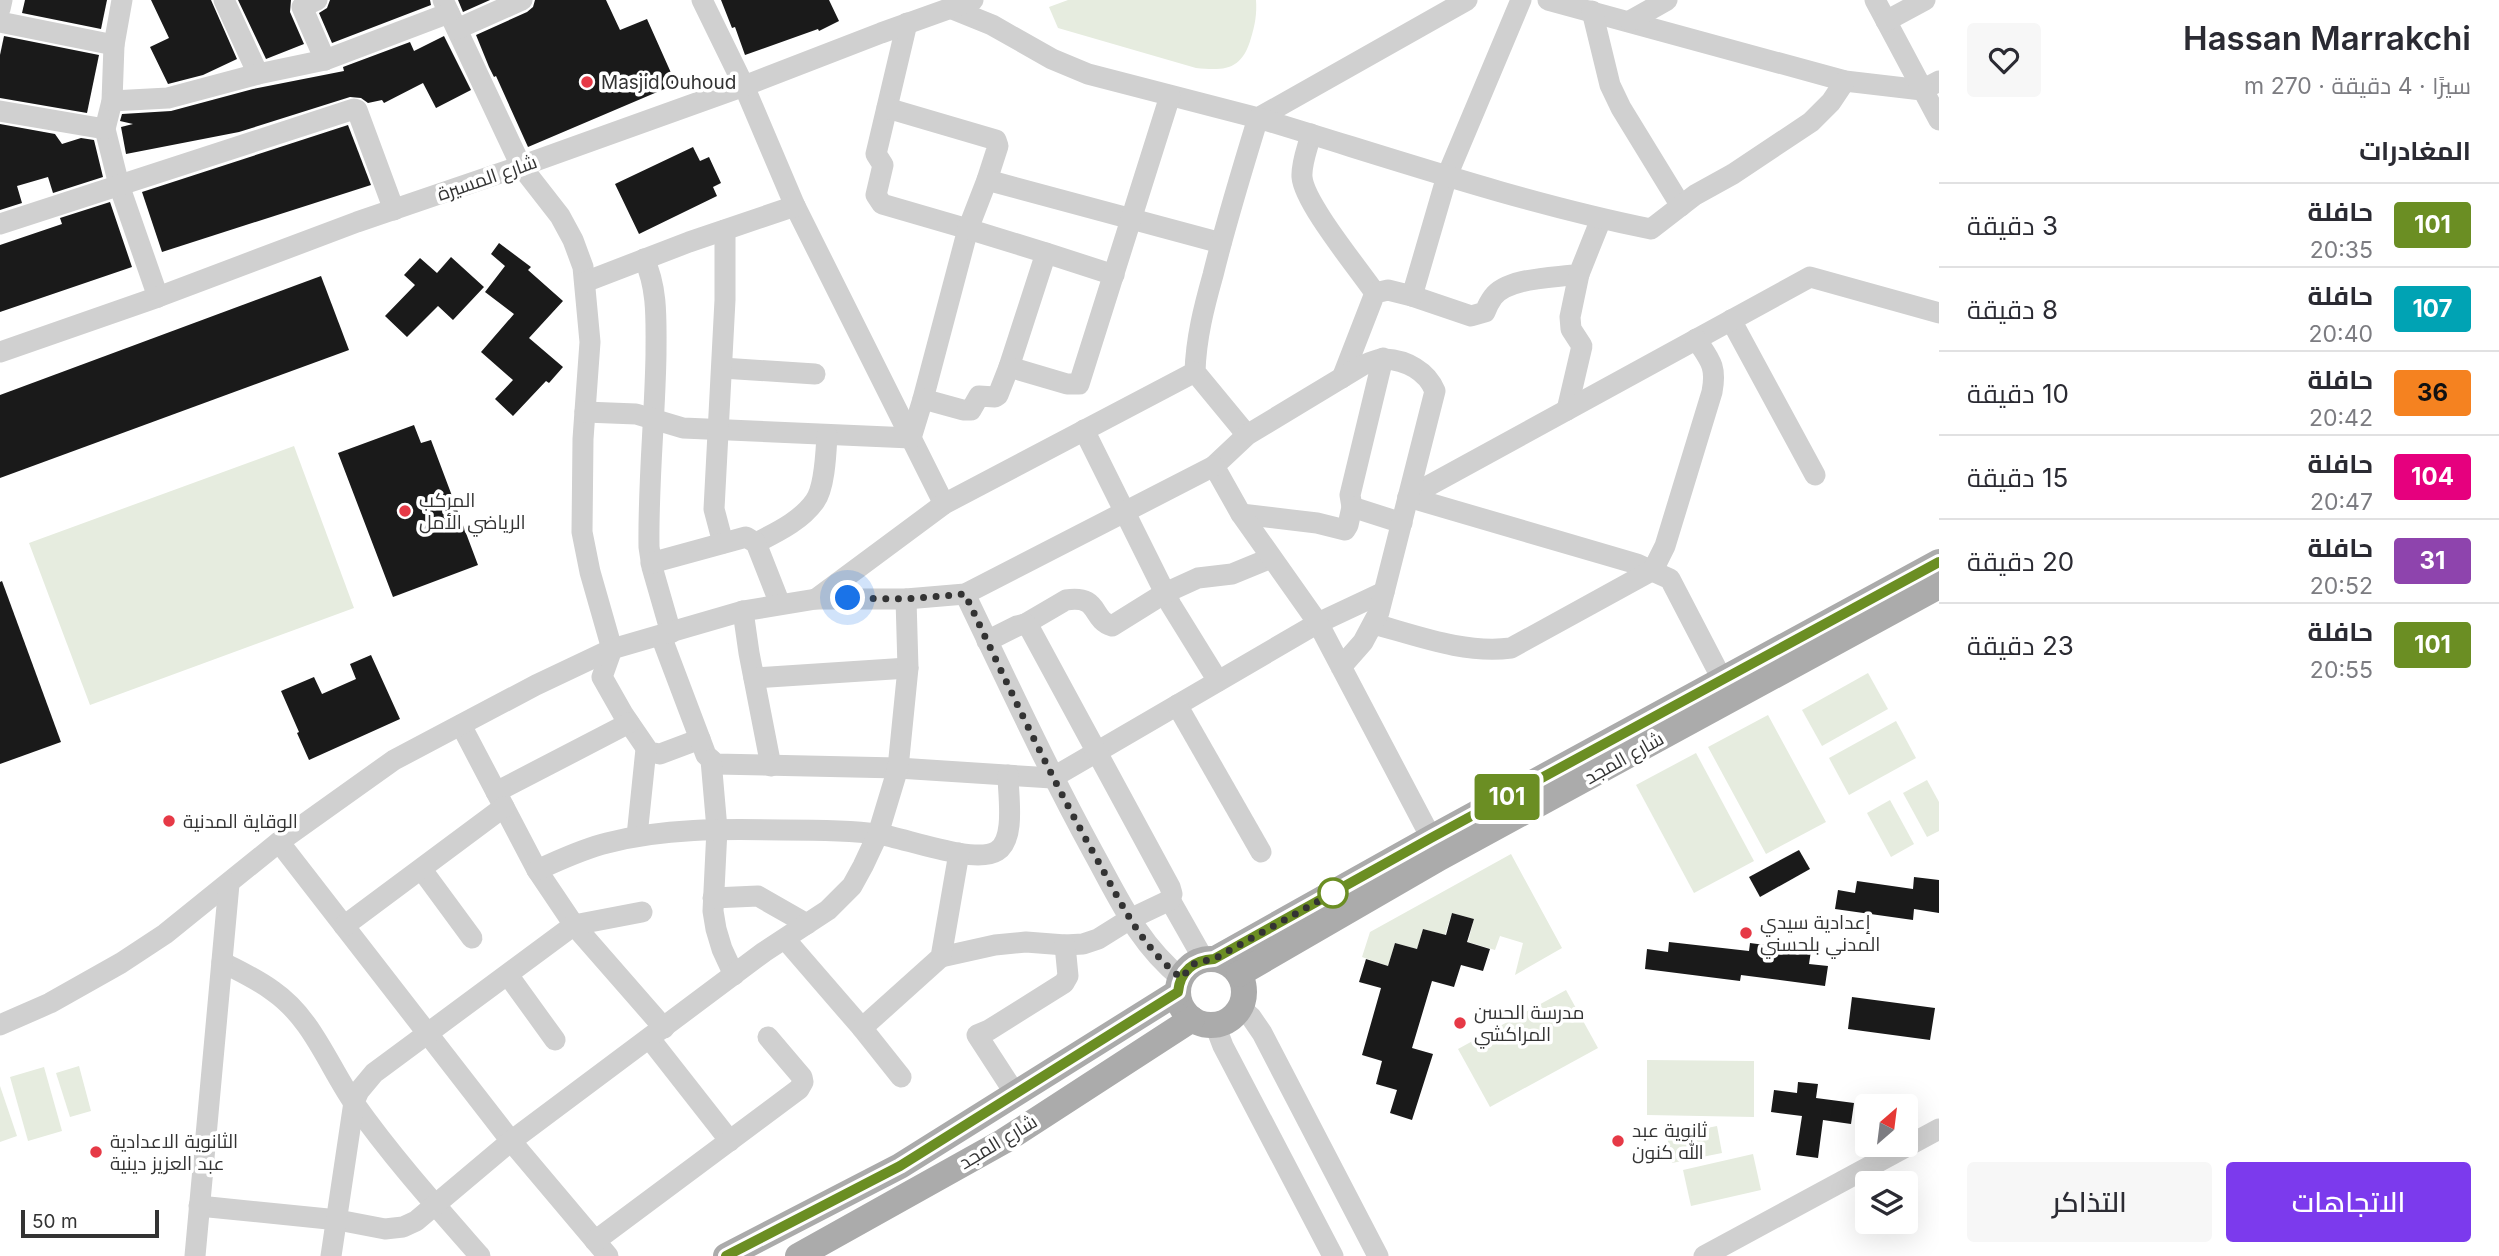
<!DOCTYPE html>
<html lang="ar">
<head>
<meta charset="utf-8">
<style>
  :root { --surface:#fff; --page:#f7f7f7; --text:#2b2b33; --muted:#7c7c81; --line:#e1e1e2; --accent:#7c3aed }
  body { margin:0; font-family:Inter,Cairo,sans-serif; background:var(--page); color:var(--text); direction:rtl; height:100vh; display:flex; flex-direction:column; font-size:26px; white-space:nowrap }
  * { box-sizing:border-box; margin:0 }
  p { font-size:23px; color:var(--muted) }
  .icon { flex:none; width:38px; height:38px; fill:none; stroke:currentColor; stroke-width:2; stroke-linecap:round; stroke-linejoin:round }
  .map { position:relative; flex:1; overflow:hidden; direction:ltr }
  .panel { display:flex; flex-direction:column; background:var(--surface); width:560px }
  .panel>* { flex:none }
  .badge { padding:0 14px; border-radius:5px; font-size:24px; line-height:46px }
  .needle { width:46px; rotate:28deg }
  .controls { position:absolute; left:1855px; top:1094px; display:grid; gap:14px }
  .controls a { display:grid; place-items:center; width:63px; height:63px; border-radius:7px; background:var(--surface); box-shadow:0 7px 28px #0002; font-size:35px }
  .scale { position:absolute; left:21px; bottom:18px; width:138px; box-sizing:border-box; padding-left:7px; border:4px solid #333; border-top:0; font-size:19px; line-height:24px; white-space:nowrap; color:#333; -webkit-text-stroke:5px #fff; paint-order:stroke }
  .you { position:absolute; width:35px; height:35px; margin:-18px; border:5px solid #fff; border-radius:50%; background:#1a73e8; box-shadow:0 0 0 10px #1a73e833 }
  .map>.badge { position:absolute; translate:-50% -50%; box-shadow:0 0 0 4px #fff }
  h2 { padding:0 28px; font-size:26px; line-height:63px }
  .round { display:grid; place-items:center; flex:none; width:74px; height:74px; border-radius:7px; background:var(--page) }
  .head { display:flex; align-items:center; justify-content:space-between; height:119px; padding:0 28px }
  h1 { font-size:33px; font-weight:600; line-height:52px }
  .action { display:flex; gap:14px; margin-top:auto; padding:14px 28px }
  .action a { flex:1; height:80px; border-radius:7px; background:var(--accent); color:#fff; font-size:28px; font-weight:600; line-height:80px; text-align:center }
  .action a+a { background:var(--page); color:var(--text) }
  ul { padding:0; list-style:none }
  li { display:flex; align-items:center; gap:21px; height:84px; padding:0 28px; border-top:2px solid var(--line) }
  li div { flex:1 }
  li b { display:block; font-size:26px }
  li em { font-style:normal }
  li .badge { min-width:77px; font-weight:700; text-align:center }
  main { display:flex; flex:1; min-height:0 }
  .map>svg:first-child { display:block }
  .green { fill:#e6ecdf }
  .building { fill:#1a1a1a }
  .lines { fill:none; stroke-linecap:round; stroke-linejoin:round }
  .minor { stroke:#d0d0d0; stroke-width:21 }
  .major { stroke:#ababab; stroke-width:26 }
  .line-casing { stroke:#fff; stroke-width:16 }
  .line { stroke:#6b8e23; stroke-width:10 }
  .walk { stroke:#333; stroke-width:7; stroke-dasharray:0 12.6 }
  .poi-dot { fill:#e63946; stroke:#fff; stroke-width:2.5 }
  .stop-dot { fill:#fff; stroke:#6b8e23; stroke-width:3.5 }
  .labels { text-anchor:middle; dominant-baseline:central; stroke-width:7; stroke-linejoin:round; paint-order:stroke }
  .poi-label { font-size:19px; fill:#333; stroke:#fff; text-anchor:start }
  .street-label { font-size:19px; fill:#333; stroke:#fff }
</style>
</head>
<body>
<main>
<section class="panel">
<div class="head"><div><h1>Hassan Marrakchi</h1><p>سيرًا · 4 دقيقة · 270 m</p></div><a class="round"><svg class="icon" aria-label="heart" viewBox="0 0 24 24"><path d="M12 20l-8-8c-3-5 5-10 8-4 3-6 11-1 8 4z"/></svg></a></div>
<h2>المغادرات</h2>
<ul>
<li><span class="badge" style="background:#6b8e23;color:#fff">101</span><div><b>حافلة</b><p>20:35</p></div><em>3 دقيقة</em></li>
<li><span class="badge" style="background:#00a3b4;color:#fff">107</span><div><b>حافلة</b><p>20:40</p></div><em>8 دقيقة</em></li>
<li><span class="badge" style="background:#f58220;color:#111">36</span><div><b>حافلة</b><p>20:42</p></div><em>10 دقيقة</em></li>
<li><span class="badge" style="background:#e6007e;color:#fff">104</span><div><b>حافلة</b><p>20:47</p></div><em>15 دقيقة</em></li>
<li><span class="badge" style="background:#8e44ad;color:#fff">31</span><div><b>حافلة</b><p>20:52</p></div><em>20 دقيقة</em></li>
<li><span class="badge" style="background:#6b8e23;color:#fff">101</span><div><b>حافلة</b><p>20:55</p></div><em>23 دقيقة</em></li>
</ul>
<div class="action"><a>الاتجاهات</a><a>التذاكر</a></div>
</section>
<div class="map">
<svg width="1939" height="1256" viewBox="0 0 1939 1256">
  <rect width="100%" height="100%" fill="#fff"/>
  <g class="green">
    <path d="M1068 0H1256C1257 14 1255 25 1251 38 1242 70 1225 71 1196 68L1058 28 1049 7Z"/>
    <path d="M294 446 354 608 90 705 29 543Z"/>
    <path d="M1868 673 1888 709 1822 746 1802 710Z"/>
    <path d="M1768 715 1826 822 1766 854 1708 747Z"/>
    <path d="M1896 721 1916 758 1849 795 1829 758Z"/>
    <path d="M1696 753 1754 861 1694 893 1636 785Z"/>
    <path d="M1927 780 1939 802V831L1927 837 1903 793Z"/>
    <path d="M1890 800 1914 844 1891 857 1867 813Z"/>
    <path d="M1511 854 1562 948 1515 975 1523 943 1500 936 1495 950 1468 942 1474 919 1452 913 1445 935 1423 929 1417 949 1395 943 1381 989 1388 966 1362 957 1370 932Z"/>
    <path d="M1566 990 1598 1048 1490 1107 1458 1049Z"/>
    <path d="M1647 1060 1754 1061V1117L1647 1115Z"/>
    <path d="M79 1066 91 1111 70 1117 56 1073Z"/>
    <path d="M44 1067 62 1131 28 1141 10 1077Z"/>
    <path d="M0 1086 17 1136 0 1142Z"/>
    <path d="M1717 1126 1722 1153 1672 1163 1667 1136Z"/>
    <path d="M1753 1154 1761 1190 1691 1206 1683 1170Z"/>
  </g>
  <g class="building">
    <path d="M25 0H107L101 29 22 13Z"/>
    <path d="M151 0H211L237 59 203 75 168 84 150 47 169 38Z"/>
    <path d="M238 0H291L290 12 304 44 266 59Z"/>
    <path d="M330 0H430L431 5 332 43 319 13 327 8Z"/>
    <path d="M458 0H490L463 12Z"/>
    <path d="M535 0H606L620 30 647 19 676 84 528 147 496 76 494 77 489 67 476 35 527 12 533 7Z"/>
    <path d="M721 0H829L839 21 819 31 818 29 745 55 735 27 732 28Z"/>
    <path d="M4 36 99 55 87 113 0 98V55Z"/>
    <path d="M444 36 471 90 436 108 423 83 384 103 382 100 368 103 361 98 350 97 239 132 126 154 121 127 133 124 120 121 122 114 171 111 253 89 344 71 343 67 410 42 414 51Z"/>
    <path d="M0 124 55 134 62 144 81 138 94 140 103 177 53 193 48 177 17 186 22 203 0 210Z"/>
    <path d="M348 125 371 185 162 252 142 192Z"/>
    <path d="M693 147 700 161 709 157 721 183 713 187 717 196 639 234 615 184Z"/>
    <path d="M110 202 132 267 0 312V245L62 224 60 218Z"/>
    <path d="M499 243 531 267 528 270 563 301 529 338 563 367 549 383 546 381 513 416 495 399 513 380 481 352 514 314 485 292 505 266 491 254Z"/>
    <path d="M451 257 484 287 453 320 438 306 407 337 385 316 415 285 404 275 420 258 437 273Z"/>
    <path d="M321 276 349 350 0 478V395Z"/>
    <path d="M414 425 421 443 431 440 478 565 393 597 338 453Z"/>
    <path d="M2 581 61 742 0 764V582Z"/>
    <path d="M371 655 400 719 309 760 297 733 299 732 281 691 314 677 322 694 356 679 350 664Z"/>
    <path d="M1799 850 1810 869 1760 897 1749 877Z"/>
    <path d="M1914 877 1939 880V913L1914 909 1913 920 1835 909 1838 890 1855 893 1857 881 1913 889Z"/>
    <path d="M1452 913 1474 919 1467 942 1490 949 1483 971 1461 965 1454 987 1432 981 1412 1048 1433 1054 1412 1120 1390 1113 1397 1090 1376 1084 1382 1061 1362 1055 1381 988 1359 982 1366 959 1388 966 1395 943 1417 949 1423 929 1446 935Z"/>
    <path d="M1669 942 1749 951 1750 943 1811 951 1809 964 1828 966 1825 986 1741 975 1740 981 1645 969 1647 949 1668 952Z"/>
    <path d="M1852 997 1935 1008 1930 1040 1848 1029Z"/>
    <path d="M1798 1082 1818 1084 1816 1098 1854 1103 1851 1124 1823 1120 1818 1158 1796 1155 1802 1116 1771 1112 1774 1090 1797 1093Z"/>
  </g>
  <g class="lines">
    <g class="minor">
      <path d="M122 0 114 45 112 101 105 129 119 185 158 297"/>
      <path d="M224 0 258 74"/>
      <path d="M317 0 302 7 325 60"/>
      <path d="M443 0 521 166 560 216 573 240 583 267 590 342 583 439 582 532 590 572 612 649 602 677 623 714 649 752 660 754 700 739"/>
      <path d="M702 0 744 86 795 206 944 504"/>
      <path d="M1548 0 1845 81 1922 90 1939 81"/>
      <path d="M1875 0 1939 120"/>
      <path d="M950 8 992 25 1052 59 1088 74 1258 118 1467 0"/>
      <path d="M0 9 2 0"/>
      <path d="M1592 11 1610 85 1621 108 1681 206"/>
      <path d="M1630 21 1667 0"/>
      <path d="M1886 21 1925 0"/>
      <path d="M0 22 114 45"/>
      <path d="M907 23 876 154 883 165 876 195 882 204 968 229 923 399"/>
      <path d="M457 29 522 0"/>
      <path d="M112 101 168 98 258 74 325 60 449 13"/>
      <path d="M887 108 996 140 998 146 987 180"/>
      <path d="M0 111 105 129"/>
      <path d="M1311 134C1308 147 1301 163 1302 177 1304 203 1358 268 1375 293"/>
      <path d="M0 224 354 109 357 110 394 210"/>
      <path d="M1046 253 968 229 987 180 1221 243"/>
      <path d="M644 259C658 288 656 322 656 354 655 418 648 482 649 547L652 567 671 633"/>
      <path d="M585 282 689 242 795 206"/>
      <path d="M1412 296 1471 316 1485 312C1487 307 1490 301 1493 297 1508 277 1556 278 1579 274L1601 219"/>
      <path d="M1731 320 1815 475"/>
      <path d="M0 352 158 297 357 222 521 166 744 86 881 33 973 0"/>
      <path d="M1383 358 1350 495 1352 507 1402 523"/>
      <path d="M1009 367 1046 253 1114 275"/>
      <path d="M722 368 815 374"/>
      <path d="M1342 378 1375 293 1388 290 1412 296 1447 176 1521 0"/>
      <path d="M1567 410 1582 346 1571 329 1570 317 1579 274"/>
      <path d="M585 412 636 414 683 428 911 438 923 399 963 410H971L979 396 995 397 998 395 1009 367 1067 384H1079L1170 96"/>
      <path d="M1084 430 1171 605 1218 681"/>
      <path d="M1247 435 1195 372C1196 338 1204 307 1213 275 1226 222 1242 170 1258 118 1388 157 1518 202 1651 229L1695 195 1733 174 1811 122 1831 102 1845 81"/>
      <path d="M1408 497 1810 277 1939 313"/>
      <path d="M1408 497 1637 564 1670 579 1722 679"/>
      <path d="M1241 514 1317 523 1345 530 1348 525 1352 507"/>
      <path d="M723 543 714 509 725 300V230"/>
      <path d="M756 543C777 532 801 521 815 501 825 487 826 452 827 435"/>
      <path d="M651 563 746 537 756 543 780 604"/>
      <path d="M965 594C1007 681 1047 768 1093 852 1119 899 1138 943 1181 978"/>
      <path d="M816 599 944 504 1195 372"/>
      <path d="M743 611 749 653 771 766"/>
      <path d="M1025 624 1066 600C1101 595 1090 619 1112 626L1165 593 1198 578 1232 574 1271 558"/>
      <path d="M1374 624C1418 636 1465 654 1511 648L1653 570 1665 546 1712 392C1717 366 1710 360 1696 339"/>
      <path d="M661 636 706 755 716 764 898 768 1052 778 1318 623 1384 592"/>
      <path d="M1341 667 1363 642 1379 612 1435 391C1427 371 1406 360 1385 359 1378 358 1370 363 1363 365L1247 435 1214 466 1241 514 1318 623 1437 849"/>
      <path d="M754 678 908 668"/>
      <path d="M1177 705 1261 852"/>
      <path d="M461 725 537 870 574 925 664 1028"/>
      <path d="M711 760 717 829 713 911 716 929 722 949 734 975"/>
      <path d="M496 792 629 723"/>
      <path d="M637 836 646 749"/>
      <path d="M279 842 511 1141 608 1256"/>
      <path d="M422 870 472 938"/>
      <path d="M537 870C560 860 582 849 607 843 664 828 723 829 782 830 813 830 847 830 878 834 905 838 975 865 997 851 1016 839 1008 795 1008 775"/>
      <path d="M713 898 758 896 807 924"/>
      <path d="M1170 900 1204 960"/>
      <path d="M344 926 504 807"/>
      <path d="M785 939 862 1028 901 1077"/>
      <path d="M941 957 995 945 1026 942 1065 945 1083 944 1098 939 1130 919 1170 900 1172 894 1170 887 1029 627 1025 624 1017 626 987 641"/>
      <path d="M222 962C239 971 257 979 273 991 312 1018 328 1065 354 1103 392 1157 437 1207 480 1256"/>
      <path d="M508 975 555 1040"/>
      <path d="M1240 1007 1251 1017 1262 1033 1378 1256"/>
      <path d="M0 1025 50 1003 121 963 165 934 279 842 394 760 536 685 612 649 743 611 816 599H906L965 594 1214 466"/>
      <path d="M1215 1025 1223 1046 1333 1256"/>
      <path d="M862 1028 941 957 959 853"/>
      <path d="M650 1039 730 1141"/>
      <path d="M1016 1095 977 1035 989 1030 1064 983 1068 976 1065 945"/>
      <path d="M199 1206 338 1220 385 1229 403 1227 416 1221 511 1141 764 952 828 910 852 886 863 866 878 834 898 768 908 668 906 599"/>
      <path d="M595 1241 799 1089 803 1082 802 1077 768 1037"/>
      <path d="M195 1256 229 884"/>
      <path d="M331 1256 354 1102 359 1091 374 1073 574 925 642 912"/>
      <path d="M1704 1256 1939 1129"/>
    </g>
    <g class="major">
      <path d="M1215 959 1431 838 1939 562"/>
      <circle cx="1211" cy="992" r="33"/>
      <path d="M1239 974 1441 857 1939 586"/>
      <path d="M726 1256 900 1166 1178 992"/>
      <path d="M798 1256 1004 1141 1192 1019"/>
    </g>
  </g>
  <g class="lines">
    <defs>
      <path id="line" d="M726 1256 900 1166 1178 992C1180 971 1194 960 1214 959L1431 838 1939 562"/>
    </defs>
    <use href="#line" class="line-casing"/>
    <use href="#line" class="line"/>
    <path class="walk" d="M848 598 906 599 965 594C1006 681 1046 768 1093 852 1120 900 1137 942 1181 978L1195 963 1214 959 1333 893"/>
  </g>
  <g class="poi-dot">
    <circle cx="587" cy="82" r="7"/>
    <circle cx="405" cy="511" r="7"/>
    <circle cx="169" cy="821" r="7"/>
    <circle cx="1746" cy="933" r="7"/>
    <circle cx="1460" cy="1023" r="7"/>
    <circle cx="1618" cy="1141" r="7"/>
    <circle cx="96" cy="1152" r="7"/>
  </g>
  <circle class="stop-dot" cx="1333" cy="893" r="14"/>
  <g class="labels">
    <g class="poi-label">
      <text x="601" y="82">Masjid Ouhoud</text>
      <text x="419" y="500">المركب<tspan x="419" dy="22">الرياضي الأمل</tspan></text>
      <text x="183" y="821">الوقاية المدنية</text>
      <text x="1760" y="922">إعدادية سيدي<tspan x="1760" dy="22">المدني بلحسني</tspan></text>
      <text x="1474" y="1012">مدرسة الحسن<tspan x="1474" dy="22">المراكشي</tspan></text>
      <text x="1632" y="1130">ثانوية عبد<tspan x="1632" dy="22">الله كنون</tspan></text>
      <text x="110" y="1141">الثانوية الاعدادية<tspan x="110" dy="22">عبد العزيز دينية</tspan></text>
    </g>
    <g class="street-label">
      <text transform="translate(487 178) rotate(-19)">شارع المسيرة</text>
      <text transform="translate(1624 758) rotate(-29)">شارع المجد</text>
      <text transform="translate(998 1142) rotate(-31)">شارع المجد</text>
    </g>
  </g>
</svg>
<div class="controls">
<a><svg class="needle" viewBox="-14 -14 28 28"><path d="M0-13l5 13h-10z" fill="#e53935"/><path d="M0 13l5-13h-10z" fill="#7c7c81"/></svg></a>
<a><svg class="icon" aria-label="layers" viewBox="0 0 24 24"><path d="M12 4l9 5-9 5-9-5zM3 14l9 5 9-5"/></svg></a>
</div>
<div class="scale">50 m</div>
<div class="you" style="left:848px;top:598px"></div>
<b class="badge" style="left:1507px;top:797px;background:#6b8e23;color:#fff">101</b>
</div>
</main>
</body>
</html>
